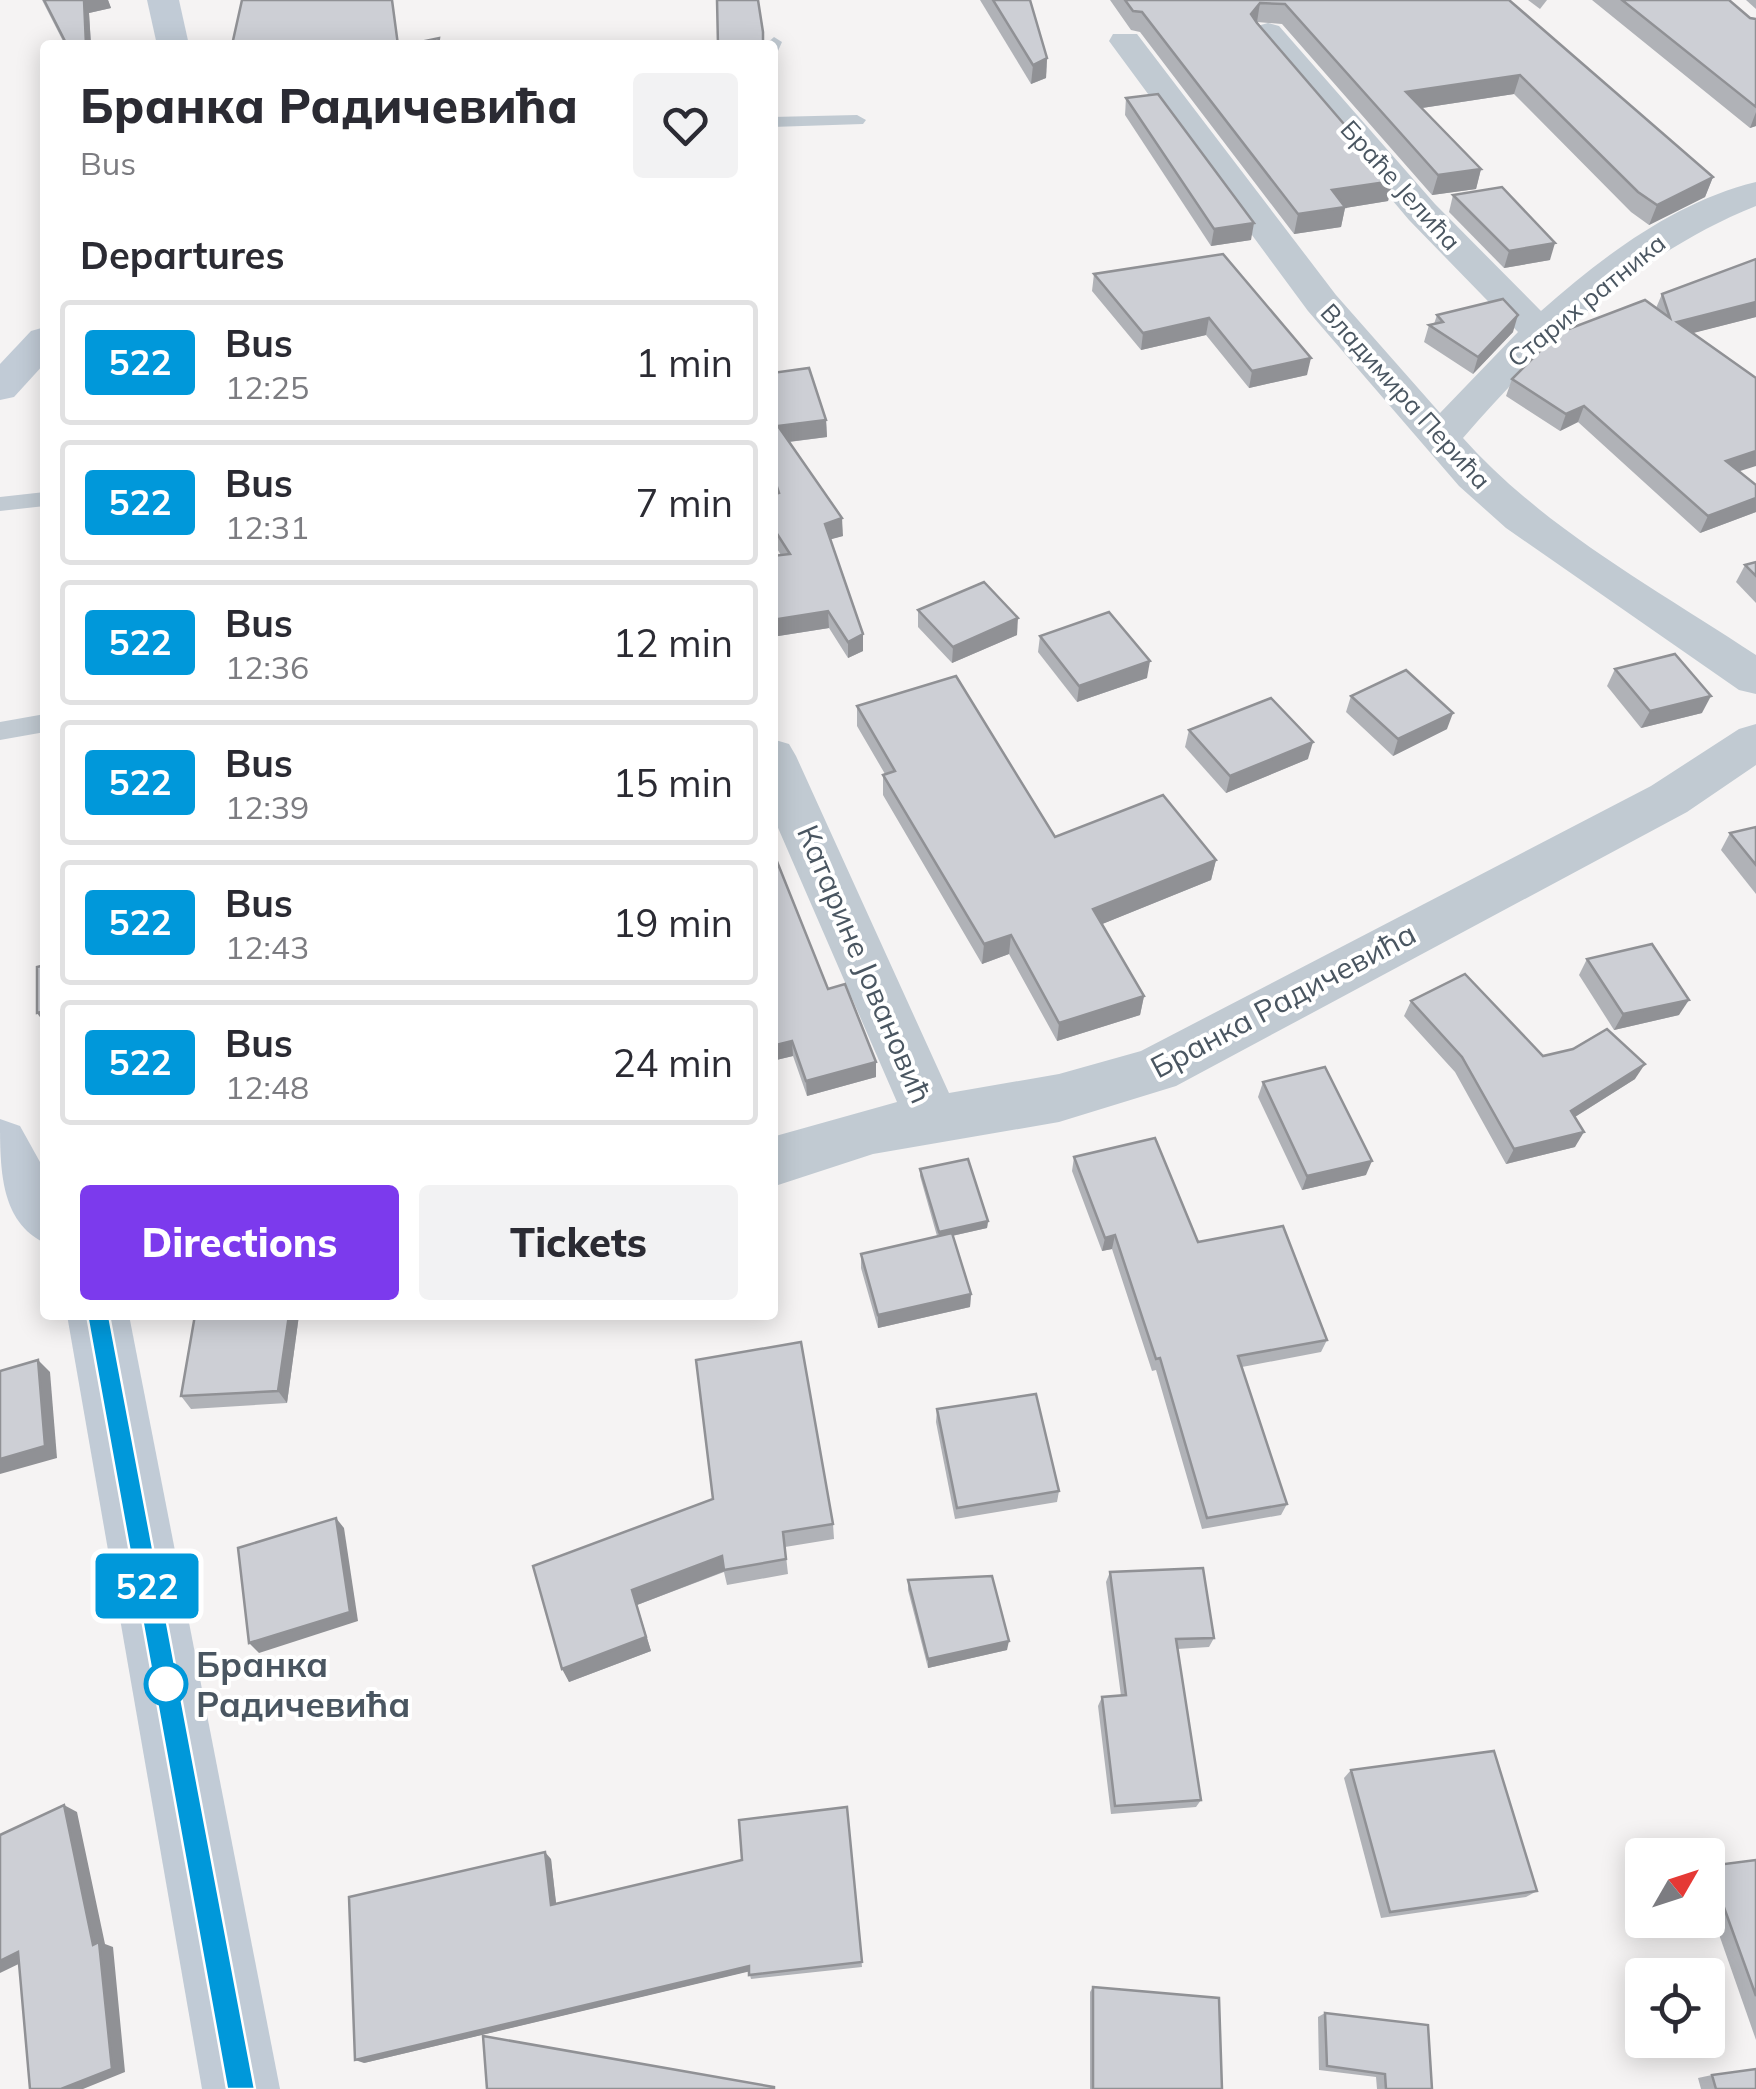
<!DOCTYPE html>
<html lang="en">
<head>
<meta charset="utf-8">
<style>
  :root { --surface:#fff; --page:#f2f2f3; --text:#2b2b33; --muted:#7c7c81; --line:#e1e1e2; --accent:#7c3aed }
  body { margin:0; font-family:Mulish,sans-serif; background:var(--page); color:var(--text); height:100vh; display:flex; flex-direction:column; font-size:38px; white-space:nowrap }
  * { box-sizing:border-box; margin:0 }
  p { font-size:32px; color:var(--muted) }
  .icon { flex:none; width:55px; height:55px; fill:none; stroke:currentColor; stroke-width:2; stroke-linecap:round; stroke-linejoin:round }
  .map { position:relative; flex:1; overflow:hidden }
  .sheet { position:absolute; left:40px; top:40px; width:738px; height:1280px; display:flex; flex-direction:column; background:var(--surface); border-radius:10px; box-shadow:0 5px 25px #0003 }
  .sheet>* { flex:none }
  .badge { padding:0 20px; border-radius:8px; font-size:35px; line-height:65px }
  .needle { width:65px; rotate:51deg }
  .fabs { position:absolute; left:1625px; top:1838px; display:grid; gap:20px }
  .fabs a { display:grid; place-items:center; width:100px; height:100px; border-radius:10px; background:var(--surface); box-shadow:0 5px 25px #0003; font-size:50px }
  .map>.badge { position:absolute; translate:-50% -50%; box-shadow:0 0 0 5px #fff }
  h2 { padding:0 40px; font-size:38px; line-height:90px }
  .round { display:grid; place-items:center; flex:none; width:105px; height:105px; border-radius:10px; background:var(--page) }
  .summary { display:flex; align-items:center; justify-content:space-between; height:170px; padding:0 40px }
  h1 { font-size:48px; font-weight:800; line-height:75px }
  .button { display:flex; gap:20px; margin-top:auto; padding:20px 40px }
  .button a { flex:1; height:115px; border-radius:10px; background:var(--accent); color:#fff; font-size:40px; font-weight:800; line-height:115px; text-align:center }
  .button a+a { background:var(--page); color:var(--text) }
  ul { padding:0; list-style:none }
  li { display:flex; align-items:center; gap:30px; height:125px; margin:0 20px 15px; padding:0 20px; border:5px solid var(--line); border-radius:10px }
  li div { flex:1 }
  li b { display:block; font-size:38px }
  li em { font-style:normal }
  li .badge { min-width:110px; font-weight:700; text-align:center }
  .map>svg:first-child { display:block }
  .lines { fill:none; stroke-linecap:round; stroke-linejoin:round }
  .lane { fill:#c1cad2; fill-rule:evenodd }
  .street { fill:#c1cad2; fill-rule:evenodd }
  .secondary { fill:#c1cbd6; fill-rule:evenodd }
  .wall { fill:#b0b2b7 }
  .shaded-wall { fill:#909195 }
  .building { fill:#cdcfd5; stroke:#909195; stroke-width:2.5 }
  .line { fill:#0098da; stroke:#fff; stroke-width:2.5 }
  .stop-dot { fill:#fff; stroke:#0098da; stroke-width:5 }
  .labels { text-anchor:middle; dominant-baseline:central; stroke-width:8; stroke-linejoin:round; paint-order:stroke }
  .far-street-label { font-size:25px; fill:#4a5661; stroke:#fff }
  .street-label { font-size:30px; fill:#4a5661; stroke:#fff }
  .near-stop-label { font-size:35px; font-weight:bold; fill:#4a5661; stroke:#fff; text-anchor:start }
</style>
</head>
<body>
<div class="map">
<svg width="1756" height="2089" viewBox="0 0 1756 2089">
  <rect width="100%" height="100%" fill="#f5f3f3"/>
  <g class="lines">
    <g class="lane">
      <path d="M774 37 782 42 778 51 772 53V45H765Z"/>
      <path d="M857 115 866 120 863 124 772 127V117Z"/>
      <path d="M45 492V506L0 511V497Z"/>
      <path d="M45 714V732L0 740V722Z"/>
    </g>
    <g class="street">
      <path d="M1268 23 1279 26 1435 204 1541 311C1602 257 1674 202 1756 182V206C1636 254 1547 342 1463 438 1543 528 1656 589 1756 655V694L1739 690 1506 528 1459 486 1308 311 1109 41 1113 34H1137L1336 295 1440 413 1518 332 1409 220 1257 40 1252 33 1257 26Z"/>
      <path d="M1756 724V765L1687 812 1176 1086 1059 1122 873 1154 772 1187V1137L897 1102 772 814V739L789 744 796 756 949 1093 1059 1074 1141 1051 1651 786 1739 729Z"/>
    </g>
    <g class="secondary">
      <path d="M147 0H179L189 45H157Z"/>
      <path d="M45 327V363L14 397 0 400V364L31 331Z"/>
      <path d="M0 1119 20 1126 45 1171V1243C0 1222 0 1169 0 1119Z"/>
      <path d="M67 1315H129L280 2089H202Z"/>
    </g>
  </g>
  <g class="wall">
    <path d="M42 0H108L111 8 89 13 91 45H65Z"/>
    <path d="M980 0H1030L1047 58 1046 78 1031 84Z"/>
    <path d="M1110 0H1509L1713 177 1705 197 1649 225 1631 212 1514 94 1422 108 1481 169 1476 189 1432 195 1282 24 1257 22 1393 181 1388 201 1345 208 1341 227 1294 234 1140 32 1131 30Z"/>
    <path d="M1528 0H1547L1540 9Z"/>
    <path d="M1592 0H1729L1750 18 1756 19V126L1750 128Z"/>
    <path d="M1746 0H1756V9Z"/>
    <path d="M1126 98 1251 240 1211 246 1125 115Z"/>
    <path d="M1453 195 1550 260 1504 268 1449 212Z"/>
    <path d="M1223 254 1307 375 1249 388 1206 335 1141 350 1092 291 1094 274Z"/>
    <path d="M1756 259V317L1692 333 1738 471 1756 485V512L1700 533 1578 422 1560 431 1506 396 1512 379 1656 308 1662 294Z"/>
    <path d="M1437 315 1513 332 1473 374 1424 342 1429 325 1434 324Z"/>
    <path d="M772 373 826 420 827 437 789 442 843 536 830 539 863 634V651L848 658 829 628 772 637V556L781 555 772 541V495L775 494 772 485Z"/>
    <path d="M1756 562V603L1736 582 1745 565Z"/>
    <path d="M918 610 1017 635 952 663 918 627Z"/>
    <path d="M1040 636 1147 678 1077 702 1038 652Z"/>
    <path d="M1615 669 1702 713 1641 728 1607 686Z"/>
    <path d="M1351 696 1447 729 1393 756 1346 712Z"/>
    <path d="M857 706 1055 837 1216 860 1211 880 1102 924 1144 996 1140 1015 1057 1041 1009 954 982 964 883 795V775L885 774 857 726Z"/>
    <path d="M1189 730 1308 759 1226 793 1185 747Z"/>
    <path d="M1756 827V894L1721 850 1730 833Z"/>
    <path d="M772 849 828 989 876 1077 807 1096 793 1056 772 1061Z"/>
    <path d="M1587 959 1679 1015 1614 1030 1579 975Z"/>
    <path d="M1411 1001 1543 1056 1635 1079 1575 1117V1147L1506 1164 1455 1072 1404 1016Z"/>
    <path d="M1263 1082 1366 1175 1302 1190 1258 1097Z"/>
    <path d="M1074 1157 1198 1242 1327 1340 1321 1352 1242 1367 1287 1504 1281 1515 1202 1529 1156 1370 1152 1371 1112 1249 1102 1251 1072 1171Z"/>
    <path d="M920 1169 988 1221 987 1228 952 1236 971 1294 970 1307 878 1328 861 1268V1254L937 1236 920 1176Z"/>
    <path d="M299 1315 287 1403 191 1409 181 1396Z"/>
    <path d="M937 1409 1059 1491 1057 1502 955 1519 936 1422Z"/>
    <path d="M833 1524 834 1539 785 1547 788 1574 727 1585 724 1572 637 1605 651 1651 569 1682 533 1566Z"/>
    <path d="M1110 1572 1214 1638 1209 1647 1177 1649 1201 1800 1196 1807 1111 1814 1098 1706 1102 1697 1121 1696 1106 1582Z"/>
    <path d="M908 1580 1007 1650 928 1668 908 1590Z"/>
    <path d="M1351 1770 1537 1891 1526 1897 1381 1918 1344 1778Z"/>
    <path d="M847 1807 862 1967 751 1979 749 1971 364 2063 551 1859 556 1904 742 1860Z"/>
    <path d="M1756 1860V2040L1708 1903V1867Z"/>
    <path d="M1093 1987 1222 2089H1090V1992Z"/>
    <path d="M1325 2013 1432 2089H1377L1376 2077 1319 2070 1318 2017Z"/>
    <path d="M1712 2075 1756 2089H1701L1698 2078Z"/>
  </g>
  <g class="shaded-wall">
    <path d="M84 0H108L111 8 89 13 91 45H86Z"/>
    <path d="M1260 3 1257 22 1251 14Z"/>
    <path d="M1047 58 1046 78 1031 84 1033 65Z"/>
    <path d="M1520 75 1514 94 1402 111 1406 92Z"/>
    <path d="M1756 112V126L1750 128Z"/>
    <path d="M1481 169 1476 189 1432 195 1438 175Z"/>
    <path d="M1713 177 1705 197 1649 225 1657 205Z"/>
    <path d="M1393 181 1388 201 1345 208 1341 227 1294 234 1298 214 1332 190Z"/>
    <path d="M1254 223 1251 240 1211 246 1214 229Z"/>
    <path d="M1555 243 1550 260 1504 268 1509 251Z"/>
    <path d="M1756 302V317L1670 339 1677 322Z"/>
    <path d="M1518 315 1513 332 1473 374 1478 357Z"/>
    <path d="M1209 318 1206 335 1141 350 1143 333Z"/>
    <path d="M1311 358 1307 375 1249 388 1252 371Z"/>
    <path d="M1584 406 1578 422 1560 431 1566 414Z"/>
    <path d="M826 420 827 437 779 443 778 426Z"/>
    <path d="M1756 451V466L1718 478 1726 461Z"/>
    <path d="M1756 498V512L1700 533 1708 516Z"/>
    <path d="M842 518 843 536 825 541V524Z"/>
    <path d="M828 611 829 628 772 637V620Z"/>
    <path d="M1018 618 1017 635 952 663 953 647Z"/>
    <path d="M863 634V651L848 658V642Z"/>
    <path d="M1150 661 1147 678 1077 702 1079 686Z"/>
    <path d="M1711 696 1702 713 1641 728 1650 711Z"/>
    <path d="M1453 713 1447 729 1393 756 1398 739Z"/>
    <path d="M1313 742 1308 759 1226 793 1230 776Z"/>
    <path d="M1216 860 1211 880 1090 929 1093 909Z"/>
    <path d="M1011 935 1009 954 982 964 984 944Z"/>
    <path d="M1144 996 1140 1015 1057 1041 1059 1023Z"/>
    <path d="M1689 1000 1679 1015 1614 1030 1623 1014Z"/>
    <path d="M45 1011V1024L37 1013Z"/>
    <path d="M792 1041 793 1056 772 1061V1046Z"/>
    <path d="M876 1062V1077L807 1096 806 1081Z"/>
    <path d="M1645 1064 1635 1079 1562 1125 1571 1111Z"/>
    <path d="M1584 1132 1575 1147 1506 1164 1514 1149Z"/>
    <path d="M1372 1161 1366 1175 1302 1190 1307 1176Z"/>
    <path d="M988 1221 987 1228 938 1239 939 1232Z"/>
    <path d="M1115 1235 1112 1249 1102 1251 1105 1238Z"/>
    <path d="M971 1294 970 1307 878 1328V1315Z"/>
    <path d="M289 1315H299L287 1403 278 1391Z"/>
    <path d="M38 1360 50 1372 57 1458 0 1474V1459Z"/>
    <path d="M336 1518 344 1528 358 1621 259 1653 249 1643Z"/>
    <path d="M722 1556 725 1571 637 1605 651 1651 569 1682 562 1669 632 1590Z"/>
    <path d="M1009 1641 1007 1650 928 1668V1659Z"/>
    <path d="M64 1805 77 1812 105 1944 113 1947 125 2072 83 2089H61L93 1945Z"/>
    <path d="M545 1852 551 1859 557 1911 551 1905Z"/>
    <path d="M18 1952 33 1957 0 1973V1961Z"/>
    <path d="M749 1966 751 1971 364 2063 355 2060Z"/>
  </g>
  <g class="building">
    <path d="M44 0H84L86 45H67Z"/>
    <path d="M242 0H392L398 45H232Z"/>
    <path d="M717 0H758L763 32V45H718Z"/>
    <path d="M993 0H1030L1047 58 1033 65Z"/>
    <path d="M1125 0H1509L1713 177 1657 205 1638 192 1520 75 1406 92 1481 169 1438 175 1285 4 1260 3 1251 14 1257 23 1393 181 1332 190 1345 207 1298 214 1142 12 1133 11Z"/>
    <path d="M1622 0H1729L1750 18 1756 19V107Z"/>
    <path d="M439 38 438 45H406Z"/>
    <path d="M1158 94 1254 223 1214 229 1126 98Z"/>
    <path d="M1502 187 1555 243 1509 251 1453 195Z"/>
    <path d="M1223 254 1311 358 1252 371 1209 318 1143 333 1094 274Z"/>
    <path d="M1756 259V302L1677 322 1756 378V451L1726 461 1756 485V498L1708 516 1584 406 1566 414 1512 379 1558 333 1645 300 1670 318 1662 294Z"/>
    <path d="M1503 299 1518 315 1478 357 1429 325 1443 322 1437 315Z"/>
    <path d="M809 368 826 420 778 426 842 518 825 524 863 634 848 642 828 611 772 620V556L790 554 772 526V495L779 493 772 472V373Z"/>
    <path d="M1756 562V576L1745 565Z"/>
    <path d="M984 582 1018 618 953 647 918 610Z"/>
    <path d="M1109 612 1150 661 1079 686 1040 636Z"/>
    <path d="M1675 654 1711 696 1650 711 1615 669Z"/>
    <path d="M1406 670 1453 713 1398 739 1351 696Z"/>
    <path d="M956 676 1055 837 1163 795 1216 860 1093 909 1144 996 1059 1023 1011 935 984 944 883 775 895 771 857 706Z"/>
    <path d="M1271 698 1313 742 1230 776 1189 730Z"/>
    <path d="M1756 827V865L1730 833Z"/>
    <path d="M772 849 828 989 845 984 876 1062 806 1081 792 1041 772 1046Z"/>
    <path d="M1652 944 1689 1000 1623 1014 1587 959Z"/>
    <path d="M45 965V1011L37 1013V967Z"/>
    <path d="M1465 974 1543 1056 1573 1049 1607 1029 1645 1064 1571 1111 1584 1132 1514 1149 1462 1057 1411 1001Z"/>
    <path d="M1325 1067 1372 1161 1307 1176 1263 1082Z"/>
    <path d="M1155 1138 1198 1242 1283 1226 1327 1340 1238 1356 1287 1504 1207 1518 1160 1358 1156 1359 1115 1235 1105 1238 1074 1157Z"/>
    <path d="M968 1159 988 1221 939 1232 920 1169Z"/>
    <path d="M952 1233 971 1294 878 1315 861 1254Z"/>
    <path d="M195 1315H289L278 1391 181 1396Z"/>
    <path d="M801 1342 833 1524 783 1532 786 1559 724 1570 722 1556 632 1590 646 1637 562 1669 533 1566 713 1499 696 1360Z"/>
    <path d="M38 1360 45 1446 0 1459V1371Z"/>
    <path d="M1036 1394 1059 1491 957 1508 937 1409Z"/>
    <path d="M336 1518 350 1612 249 1643 238 1548Z"/>
    <path d="M1203 1568 1214 1638 1176 1639 1201 1800 1115 1806 1102 1697 1126 1695 1110 1572Z"/>
    <path d="M992 1576 1009 1641 928 1659 908 1580Z"/>
    <path d="M1494 1751 1537 1891 1390 1912 1351 1770Z"/>
    <path d="M64 1805 93 1945 99 1942 112 2069 61 2089H30L18 1952 0 1961V1835Z"/>
    <path d="M847 1807 862 1962 749 1975V1966L355 2060 349 1897 545 1852 551 1905 742 1860 739 1820Z"/>
    <path d="M1756 1860V1996L1709 1866Z"/>
    <path d="M1093 1987 1219 1998 1222 2089H1093Z"/>
    <path d="M1325 2013 1428 2025 1432 2089H1386L1385 2074 1327 2066Z"/>
    <path d="M483 2036 774 2087V2089H487Z"/>
    <path d="M1756 2069V2089H1716L1712 2075Z"/>
  </g>
  <path class="line" d="M98 1305 106 1308 109 1315 255 2089H227L87 1315 90 1308Z"/>
  <circle class="stop-dot" cx="166" cy="1684" r="20"/>
  <g class="labels">
    <g class="far-street-label">
      <text transform="translate(1401 185) rotate(48)">Браће Јелића</text>
      <text transform="translate(1586 300) rotate(-39)">Старих ратника</text>
      <text transform="translate(1406 396) rotate(48)">Владимира Перића</text>
    </g>
    <g class="street-label">
      <text transform="translate(865 964) rotate(67)">Катарине Јовановић</text>
      <text transform="translate(1283 1000) rotate(-28)">Бранка Радичевића</text>
    </g>
    <g class="near-stop-label">
      <text x="196" y="1664">Бранка<tspan x="196" dy="40">Радичевића</tspan></text>
    </g>
  </g>
</svg>
<div class="fabs">
<a><svg class="needle" viewBox="-14 -14 28 28"><path d="M0-13l5 13h-10z" fill="#e53935"/><path d="M0 13l5-13h-10z" fill="#7c7c81"/></svg></a>
<a><svg class="icon" aria-label="locate" viewBox="0 0 24 24"><circle cx="12" cy="12" r="6"/><path d="M12 2v4M12 18v4M2 12h4M18 12h4"/></svg></a>
</div>
<b class="badge" style="left:147px;top:1586px;background:#0098da;color:#fff">522</b>
<section class="sheet">
<div class="summary"><div><h1>Бранка Радичевића</h1><p>Bus</p></div><a class="round"><svg class="icon" aria-label="heart" viewBox="0 0 24 24"><path d="M12 20l-8-8c-3-5 5-10 8-4 3-6 11-1 8 4z"/></svg></a></div>
<h2>Departures</h2>
<ul>
<li><span class="badge" style="background:#0098da;color:#fff">522</span><div><b>Bus</b><p>12:25</p></div><em>1 min</em></li>
<li><span class="badge" style="background:#0098da;color:#fff">522</span><div><b>Bus</b><p>12:31</p></div><em>7 min</em></li>
<li><span class="badge" style="background:#0098da;color:#fff">522</span><div><b>Bus</b><p>12:36</p></div><em>12 min</em></li>
<li><span class="badge" style="background:#0098da;color:#fff">522</span><div><b>Bus</b><p>12:39</p></div><em>15 min</em></li>
<li><span class="badge" style="background:#0098da;color:#fff">522</span><div><b>Bus</b><p>12:43</p></div><em>19 min</em></li>
<li><span class="badge" style="background:#0098da;color:#fff">522</span><div><b>Bus</b><p>12:48</p></div><em>24 min</em></li>
</ul>
<div class="button"><a>Directions</a><a>Tickets</a></div>
</section>
</div>
</body>
</html>
